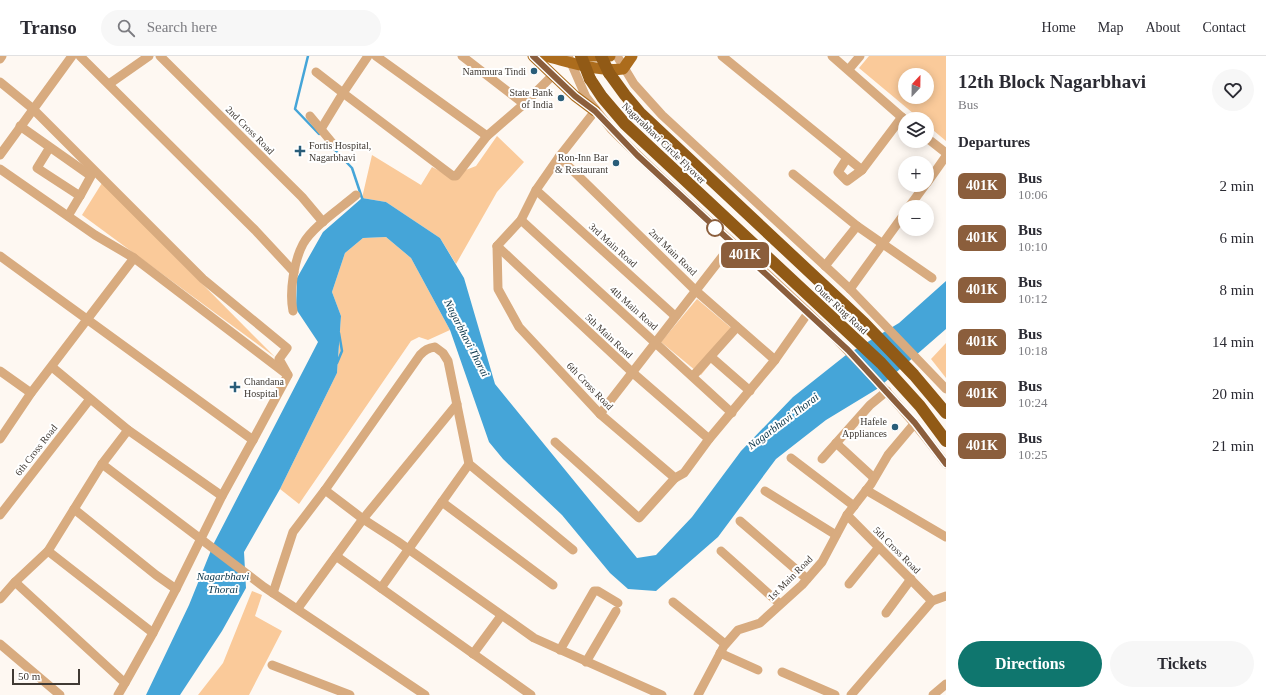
<!DOCTYPE html>
<html lang="en">
<head>
<meta charset="utf-8">
<style>
  :root { --surface:#fff; --page:#f7f7f7; --text:#2b2b33; --muted:#7c7c81; --line:#e1e1e2; --accent:#0f766e }
  body { margin:0; font-family:Georgia,serif; background:var(--page); color:var(--text); height:100vh; display:flex; flex-direction:column; font-size:15px; white-space:nowrap }
  * { box-sizing:border-box; margin:0 }
  p { font-size:13px; color:var(--muted) }
  .icon { flex:none; width:22px; height:22px; fill:none; stroke:currentColor; stroke-width:2; stroke-linecap:round; stroke-linejoin:round }
  .map { position:relative; flex:1; overflow:hidden }
  .side { display:flex; flex-direction:column; background:var(--surface); width:320px }
  .side>* { flex:none }
  .badge { padding:0 8px; border-radius:6px; font-size:14px; line-height:26px }
  .needle { width:26px; rotate:22deg }
  .buttons { position:absolute; left:898px; top:12px; display:grid; gap:8px }
  .buttons a { display:grid; place-items:center; width:36px; height:36px; border-radius:50%; background:var(--surface); box-shadow:0 2px 10px #0003; font-size:20px }
  .scale { position:absolute; left:12px; bottom:10px; width:68px; box-sizing:border-box; padding-left:4px; border:2px solid #403a34; border-top:0; font-size:11px; line-height:14px; white-space:nowrap; color:#403a34; -webkit-text-stroke:3px #fff; paint-order:stroke }
  .map>.badge { position:absolute; translate:-50% -50%; box-shadow:0 0 0 2px #fff }
  h2 { padding:0 12px; font-size:15px; line-height:36px }
  .round { display:grid; place-items:center; flex:none; width:42px; height:42px; border-radius:21px; background:var(--page) }
  .head { display:flex; align-items:center; justify-content:space-between; height:68px; padding:0 12px }
  h1 { font-size:19px; font-weight:700; line-height:30px }
  .action { display:flex; gap:8px; margin-top:auto; padding:8px 12px }
  .action a { flex:1; height:46px; border-radius:24px; background:var(--accent); color:#fff; font-size:16px; font-weight:700; line-height:46px; text-align:center }
  .action a+a { background:var(--page); color:var(--text) }
  ul { padding:0; list-style:none }
  li { display:flex; align-items:center; gap:12px; height:52px; padding:0 12px }
  li div { flex:1 }
  li b { display:block; font-size:15px }
  li em { font-style:normal }
  li .badge { min-width:44px; font-weight:700; text-align:center }
  header { display:flex; align-items:center; gap:24px; box-sizing:border-box; height:56px; padding:0 20px; background:var(--surface); border-bottom:1px solid var(--line) }
  header strong { font-size:19px }
  nav { display:flex; gap:22px; margin-inline-start:auto; font-size:14px }
  .search { width:280px; height:36px; background:var(--page); display:flex; align-items:center; gap:10px; box-sizing:border-box; padding:0 14px; border-radius:22px; color:var(--muted); font-size:15px }
  main { display:flex; flex:1; min-height:0 }
  .map>svg:first-child { display:block }
  .green { fill:#faca9a; fill-rule:evenodd }
  .water { fill:#45a5d8 }
  .lines { fill:none; stroke-linecap:round; stroke-linejoin:round }
  .stream { stroke:#45a5d8; stroke-width:2.5 }
  .minor { stroke:#d8ab7f; stroke-width:9 }
  .major { stroke:#ac6c1c; stroke-width:11 }
  .highway { stroke:#915a16; stroke-width:12 }
  .highway-bridge { stroke:#915a16; stroke-width:12 }
  .line-casing { stroke:#fff; stroke-width:9 }
  .line { stroke:#8b5e3c; stroke-width:6 }
  .poi-dot { fill:#295d79; stroke:#fff; stroke-width:1.5 }
  .stop-dot { fill:#fff; stroke:#8b5e3c; stroke-width:2 }
  .labels { text-anchor:middle; dominant-baseline:central; stroke-width:4; stroke-linejoin:round; paint-order:stroke }
  .poi-label { font-size:10px; fill:#403a34; stroke:#fff; text-anchor:end }
  .street-label { font-size:10px; fill:#403a34; stroke:#fff }
  .water-label { font-size:11px; font-style:italic; fill:#063146; stroke:#fff }
</style>
</head>
<body>
<header>
<strong>Transo</strong>
<div class="search"><svg class="icon" aria-label="search" viewBox="0 0 24 24"><circle cx="10" cy="10" r="6"/><path d="M15 15l6 6"/></svg>Search here</div>
<nav><a>Home</a><a>Map</a><a>About</a><a>Contact</a></nav>
</header>
<main>
<div class="map">
<svg width="946" height="639" viewBox="0 0 946 639">
  <rect width="100%" height="100%" fill="#fef8f2"/>
  <g class="green">
    <path d="M869 0H946V85L927 69V63H920L859 12ZM905 19H927V41H905Z"/>
    <path d="M497 80 524 106 497 136 456 208 440 182 386 146 362 142 372 99 421 129 432 111 450 120 476 110Z"/>
    <path d="M102 127 275 301 82 159Z"/>
    <path d="M386 181 411 202 450 274 428 284 419 281 411 285 299 448 280 433 337 317 341 260 332 236 345 197 363 182Z"/>
    <path d="M697 243 736 276 701 319 661 286Z"/>
    <path d="M946 287V322L931 303Z"/>
    <path d="M252 535 262 539 255 560 282 575 249 639H198L223 607Z"/>
  </g>
  <path class="water" d="M362 142 386 146 440 182 464 222 495 328 637 502 656 499 692 461 741 395 793 341 846 299 899 267 946 225V273L877 333 826 364 776 403 718 481 656 535 628 533 610 517 562 459 503 403 489 386 450 274 411 202 386 181 363 182 345 197 332 236 341 260 337 317 280 433 244 496 246 532 222 575 180 639H146L189 549 214 487 318 286 296 253 297 222 323 176Z"/>
  <g class="lines">
    <g class="stream">
      <path d="M308 0 295 53 319 78"/>
      <path d="M332 91 352 112 363 145"/>
      <path d="M337 307 342 295 339 277"/>
    </g>
    <g class="minor">
      <path d="M80 0 255 174 294 216"/>
      <path d="M160 0 302 141 323 166"/>
      <path d="M376 0 487 80"/>
      <path d="M462 0 524 48"/>
      <path d="M568 0 586 41 611 73C723 185 852 280 946 408"/>
      <path d="M617 0 634 28 662 59 850 233 946 333"/>
      <path d="M722 0 862 114 902 61"/>
      <path d="M832 0 905 64"/>
      <path d="M0 3 2 0"/>
      <path d="M849 13 860 0"/>
      <path d="M316 16 343 37 368 0"/>
      <path d="M0 26 32 52 203 223 287 292 279 303 288 319"/>
      <path d="M109 28 149 0"/>
      <path d="M310 60 334 89"/>
      <path d="M20 70 91 120 80 140 37 112 50 91"/>
      <path d="M321 73 343 37 449 117 453 120H456L487 80 524 48 553 19"/>
      <path d="M927 82 946 97"/>
      <path d="M0 99 72 0"/>
      <path d="M559 101 695 234 775 304"/>
      <path d="M847 102 838 116 847 125 862 114"/>
      <path d="M0 113 95 179 134 202 285 317"/>
      <path d="M793 118 857 170 825 210"/>
      <path d="M927 127 946 100"/>
      <path d="M536 134 675 260"/>
      <path d="M909 151 925 129"/>
      <path d="M68 160 80 140"/>
      <path d="M521 164 732 357"/>
      <path d="M857 170 932 222"/>
      <path d="M497 190 498 233 519 271 600 358 675 422 684 417 709 383 775 304 808 257"/>
      <path d="M497 190 633 317 709 383"/>
      <path d="M497 190 521 164 536 134 559 101 595 55"/>
      <path d="M0 200 253 384 222 440 176 533"/>
      <path d="M850 233 905 157"/>
      <path d="M293 255C289 236 294 205 303 188 312 171 341 152 356 139"/>
      <path d="M711 301 750 335"/>
      <path d="M52 311 128 374 222 440"/>
      <path d="M0 315 31 337"/>
      <path d="M693 320 737 271"/>
      <path d="M600 358 732 188"/>
      <path d="M0 383 31 337 134 202"/>
      <path d="M253 384 288 319"/>
      <path d="M555 386 639 462 675 422"/>
      <path d="M836 387 874 422"/>
      <path d="M791 402 854 450"/>
      <path d="M822 403 870 349 887 335"/>
      <path d="M102 408 264 531 425 639"/>
      <path d="M325 434 363 463 397 485 534 582 662 639"/>
      <path d="M866 434 946 481"/>
      <path d="M765 435 836 479"/>
      <path d="M442 446 553 529"/>
      <path d="M74 453 156 519 176 533 153 577"/>
      <path d="M0 459 90 343"/>
      <path d="M847 459 932 545"/>
      <path d="M740 465 807 523"/>
      <path d="M48 495 153 577 125 627"/>
      <path d="M721 495 780 548"/>
      <path d="M336 500 531 639"/>
      <path d="M15 526 125 627 118 639"/>
      <path d="M849 528 879 491"/>
      <path d="M381 532 469 408"/>
      <path d="M273 537 293 476 325 434 420 299C425 294 428 292 435 291L443 297 448 305 469 408 573 494"/>
      <path d="M0 543 15 526 48 495 102 408 128 374"/>
      <path d="M673 546 725 588"/>
      <path d="M298 552 363 463 457 348"/>
      <path d="M886 557 911 523"/>
      <path d="M0 588 60 639"/>
      <path d="M560 594 594 535H598L618 547"/>
      <path d="M720 597 758 614"/>
      <path d="M473 598 501 560"/>
      <path d="M586 606 616 555"/>
      <path d="M272 609 350 639"/>
      <path d="M782 616 835 639"/>
      <path d="M698 639 724 590 738 574 760 567 802 529 822 506 847 459 871 428 888 399 915 367"/>
      <path d="M851 639 932 545 946 540"/>
      <path d="M933 639 946 628"/>
    </g>
    <g class="major">
      <path d="M533 0 575 40 595 55"/>
      <path d="M545 0C570 6 598 16 623 13L632 0"/>
      <path d="M588 0H610"/>
    </g>
    <g class="highway">
      <path d="M609 17 625 39 641 58 864 267 914 319 946 357"/>
      <path d="M590 23 602 41 625 68 881 307 920 350 946 385"/>
    </g>
    <g class="highway-bridge">
      <path d="M581 0 590 23"/>
      <path d="M601 0 609 17"/>
    </g>
  </g>
  <g class="lines">
    <defs>
      <path id="line" d="M533 0 575 40 595 55 637 99 848 294 915 367 946 408"/>
    </defs>
    <use href="#line" class="line-casing"/>
    <use href="#line" class="line"/>
  </g>
  <g class="poi-dot">
    <circle cx="534" cy="15" r="4"/>
    <circle cx="561" cy="42" r="4"/>
    <path d="M298 89h4v4h4v4h-4v4h-4v-4h-4v-4h4z"/>
    <circle cx="616" cy="107" r="4"/>
    <path d="M233 325h4v4h4v4h-4v4h-4v-4h-4v-4h4z"/>
    <circle cx="895" cy="371" r="4"/>
  </g>
  <circle class="stop-dot" cx="715" cy="172" r="8"/>
  <g class="labels">
    <g class="poi-label">
      <text x="526" y="15">Nammura Tindi</text>
      <text x="553" y="36">State Bank<tspan x="553" dy="12">of India</tspan></text>
      <text x="309" y="89" text-anchor="start">Fortis Hospital,<tspan x="309" dy="12">Nagarbhavi</tspan></text>
      <text x="608" y="101">Ron-Inn Bar<tspan x="608" dy="12">&amp; Restaurant</tspan></text>
      <text x="244" y="325" text-anchor="start">Chandana<tspan x="244" dy="12">Hospital</tspan></text>
      <text x="887" y="365">Hafele<tspan x="887" dy="12">Appliances</tspan></text>
    </g>
    <g class="street-label">
      <text transform="translate(250 74) rotate(45)">2nd Cross Road</text>
      <text transform="translate(664 87) rotate(44)">Nagarabhavi Circle Flyover</text>
      <text transform="translate(613 189) rotate(42)">3rd Main Road</text>
      <text transform="translate(673 196) rotate(44)">2nd Main Road</text>
      <text transform="translate(634 252) rotate(42)">4th Main Road</text>
      <text transform="translate(841 253) rotate(43)">Outer Ring Road</text>
      <text transform="translate(609 280) rotate(43)">5th Main Road</text>
      <text transform="translate(590 330) rotate(46)">6th Cross Road</text>
      <text transform="translate(36 394) rotate(-52)">6th Cross Road</text>
      <text transform="translate(897 494) rotate(45)">5th Cross Road</text>
      <text transform="translate(790 522) rotate(-45)">1st Main Road</text>
    </g>
    <g class="water-label">
      <text transform="translate(467 282) rotate(63)">Nagarbhavi Thorai</text>
      <text transform="translate(783 365) rotate(-37)">Nagarbhavi Thorai</text>
      <text x="223" y="520">Nagarbhavi<tspan x="223" dy="13">Thorai</tspan></text>
    </g>
  </g>
</svg>
<div class="buttons">
<a><svg class="needle" viewBox="-14 -14 28 28"><path d="M0-13l5 13h-10z" fill="#e53935"/><path d="M0 13l5-13h-10z" fill="#7c7c81"/></svg></a>
<a><svg class="icon" aria-label="layers" viewBox="0 0 24 24"><path d="M12 4l9 5-9 5-9-5zM3 14l9 5 9-5"/></svg></a>
<a>+</a>
<a>−</a>
</div>
<div class="scale">50 m</div>
<b class="badge" style="left:745px;top:199px;background:#8b5e3c;color:#fff">401K</b>
</div>
<section class="side">
<div class="head"><div><h1>12th Block Nagarbhavi</h1><p>Bus</p></div><a class="round"><svg class="icon" aria-label="heart" viewBox="0 0 24 24"><path d="M12 20l-8-8c-3-5 5-10 8-4 3-6 11-1 8 4z"/></svg></a></div>
<h2>Departures</h2>
<ul>
<li><span class="badge" style="background:#8b5e3c;color:#fff">401K</span><div><b>Bus</b><p>10:06</p></div><em>2 min</em></li>
<li><span class="badge" style="background:#8b5e3c;color:#fff">401K</span><div><b>Bus</b><p>10:10</p></div><em>6 min</em></li>
<li><span class="badge" style="background:#8b5e3c;color:#fff">401K</span><div><b>Bus</b><p>10:12</p></div><em>8 min</em></li>
<li><span class="badge" style="background:#8b5e3c;color:#fff">401K</span><div><b>Bus</b><p>10:18</p></div><em>14 min</em></li>
<li><span class="badge" style="background:#8b5e3c;color:#fff">401K</span><div><b>Bus</b><p>10:24</p></div><em>20 min</em></li>
<li><span class="badge" style="background:#8b5e3c;color:#fff">401K</span><div><b>Bus</b><p>10:25</p></div><em>21 min</em></li>
</ul>
<div class="action"><a>Directions</a><a>Tickets</a></div>
</section>
</main>
</body>
</html>
